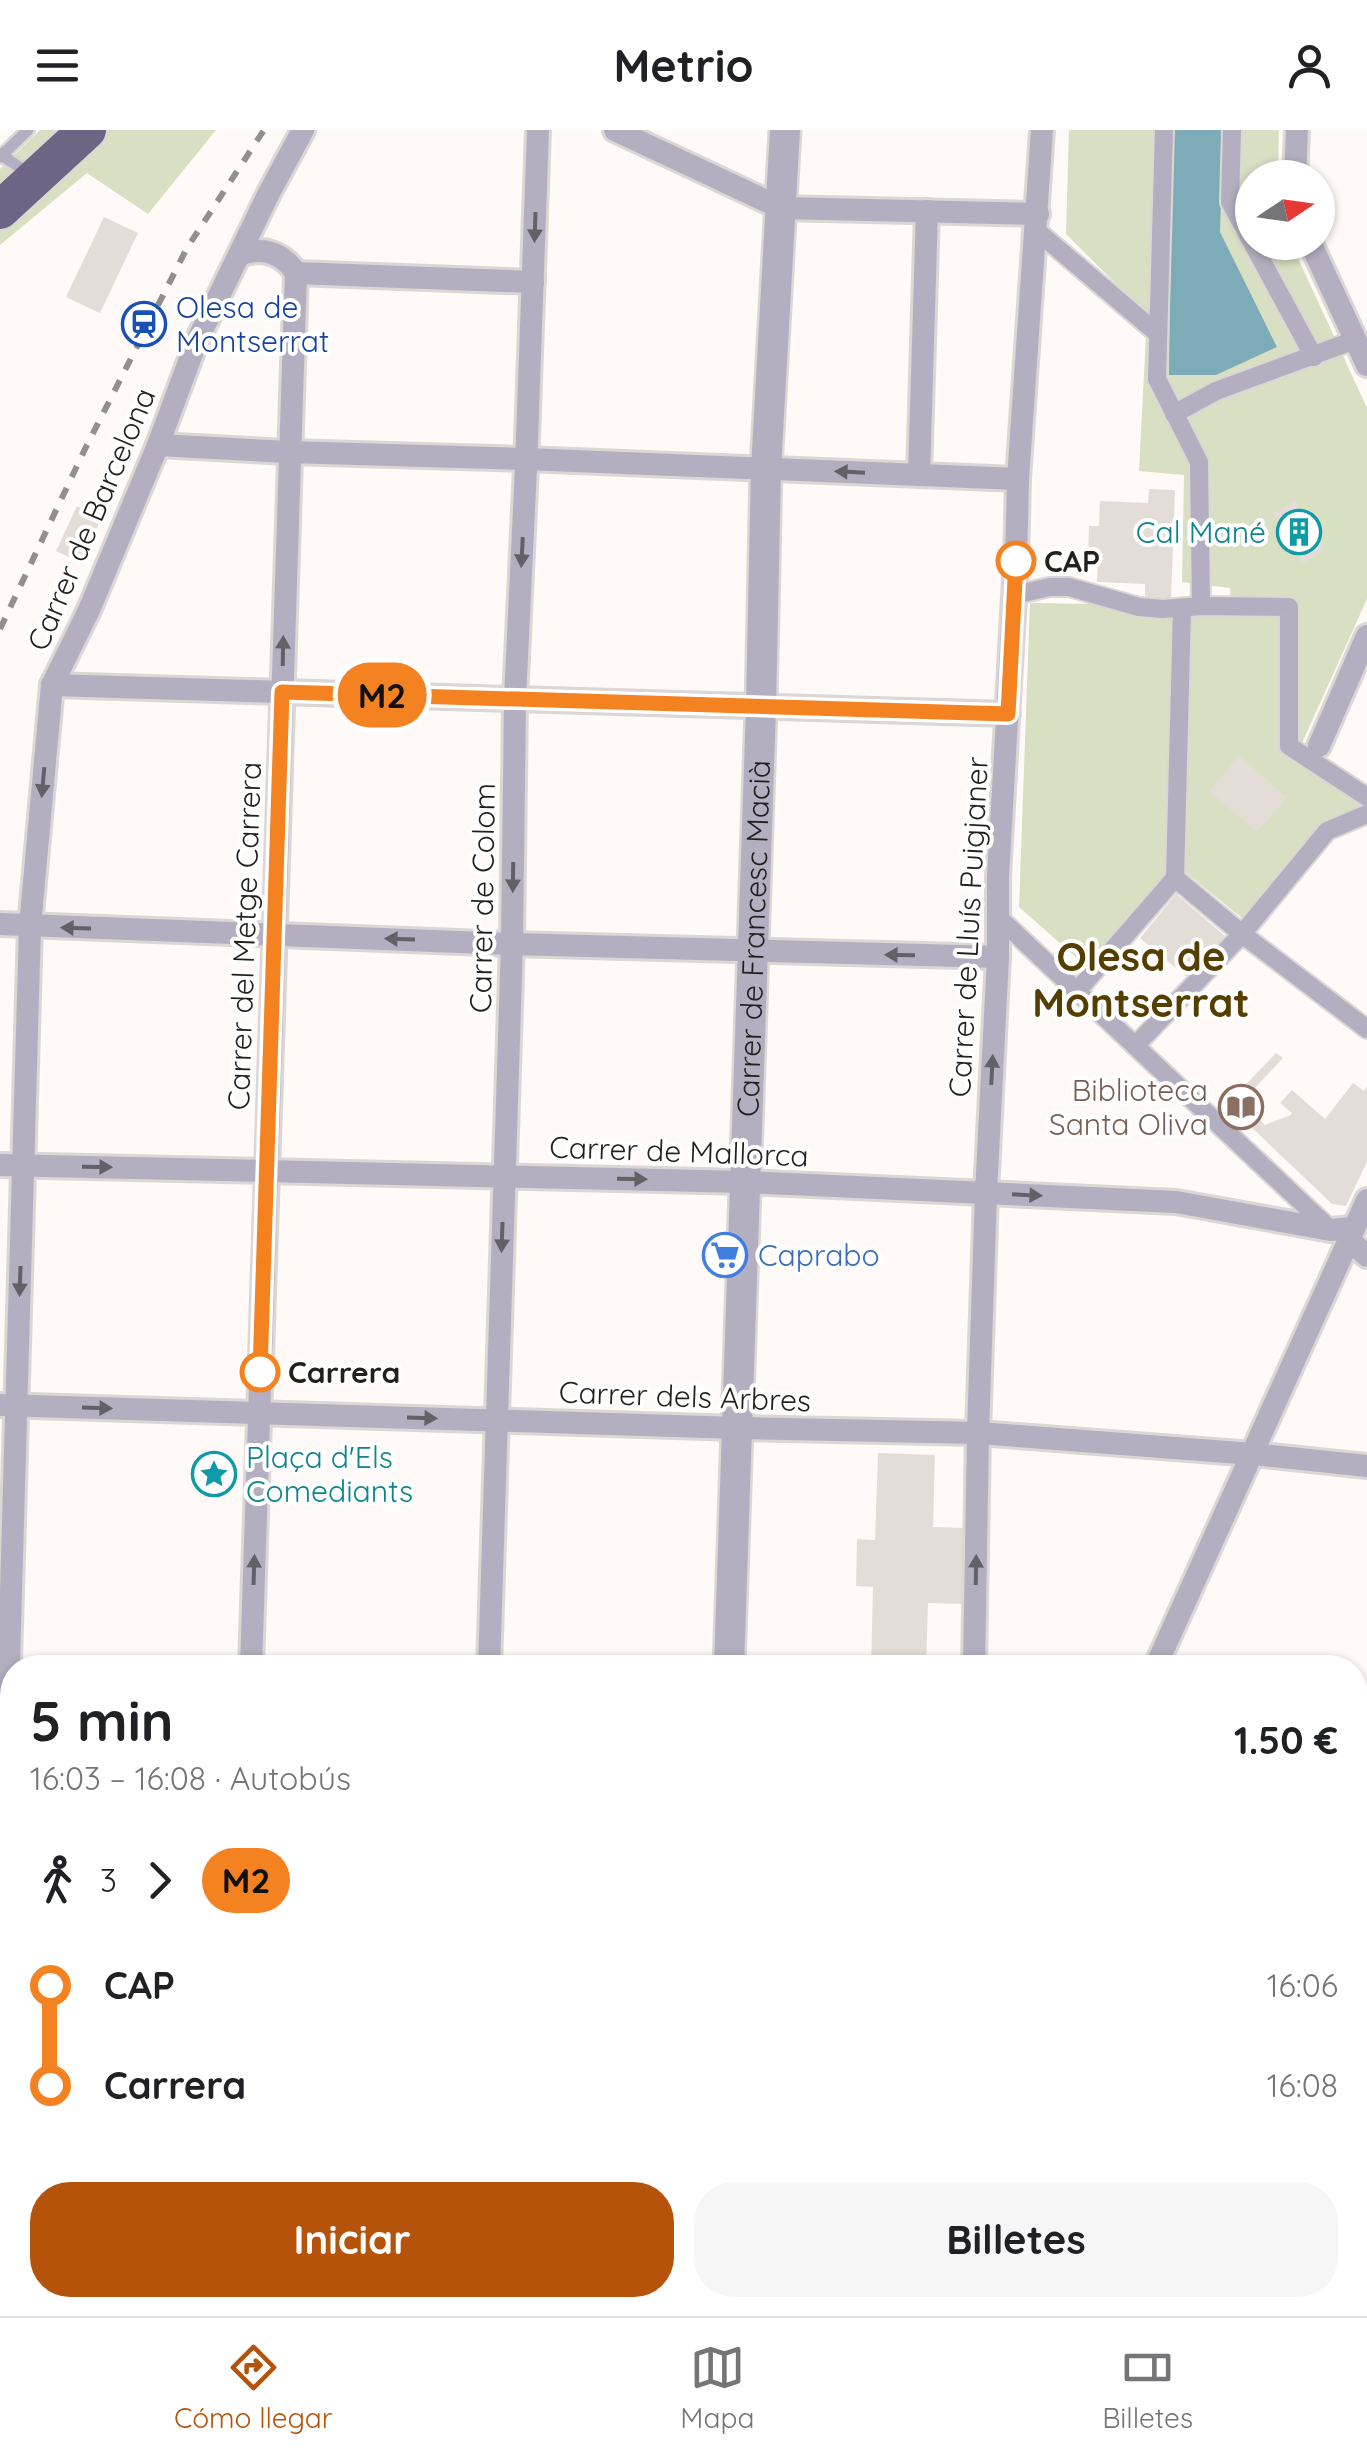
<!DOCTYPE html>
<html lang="es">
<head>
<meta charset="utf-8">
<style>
  :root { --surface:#fff; --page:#f6f6f6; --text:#202124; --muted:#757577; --line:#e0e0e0; --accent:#b45309 }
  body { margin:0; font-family:Quicksand,sans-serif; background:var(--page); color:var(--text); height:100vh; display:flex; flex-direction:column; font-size:38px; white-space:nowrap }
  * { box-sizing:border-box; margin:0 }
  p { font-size:32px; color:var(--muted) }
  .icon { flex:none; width:55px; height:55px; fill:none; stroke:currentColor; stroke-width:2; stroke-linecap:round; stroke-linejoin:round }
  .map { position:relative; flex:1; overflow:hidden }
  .side { position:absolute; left:0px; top:1525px; width:1368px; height:662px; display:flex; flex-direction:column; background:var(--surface); border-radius:40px 40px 0 0; box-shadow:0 2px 8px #0004 }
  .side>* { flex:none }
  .badge { padding:0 20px; border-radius:32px; font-size:35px; line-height:65px }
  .needle { width:65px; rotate:77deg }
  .buttons { position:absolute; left:1235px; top:30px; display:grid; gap:20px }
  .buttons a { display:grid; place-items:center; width:100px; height:100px; border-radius:50%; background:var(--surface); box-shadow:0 2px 8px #0004; font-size:50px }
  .map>.badge { position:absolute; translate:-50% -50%; box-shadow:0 0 0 5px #fff }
  .legs { display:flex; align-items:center; gap:15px; height:110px; padding:0 30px; font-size:32px }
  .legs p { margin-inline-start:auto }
  .overview { display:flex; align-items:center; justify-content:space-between; height:170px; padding:0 30px }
  h1 { font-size:55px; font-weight:800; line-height:75px }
  .primary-button { display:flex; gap:20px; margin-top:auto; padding:20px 30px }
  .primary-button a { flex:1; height:115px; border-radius:40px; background:var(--accent); color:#fff; font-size:40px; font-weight:800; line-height:115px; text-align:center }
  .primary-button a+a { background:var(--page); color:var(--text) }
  ul { padding:0 30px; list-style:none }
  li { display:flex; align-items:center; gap:35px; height:100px; font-size:38px }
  li i { display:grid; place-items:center; width:15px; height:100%; margin:0 12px; background:currentColor }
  li i::after { content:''; width:25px; height:25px; margin:-12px; border:8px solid; border-radius:50%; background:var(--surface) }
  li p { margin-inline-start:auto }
  li:first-child i { background:linear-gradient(#0000 50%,currentColor 0) }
  li:last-child i { background:linear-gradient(currentColor 50%,#0000 0) }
  header { display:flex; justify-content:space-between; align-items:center; height:130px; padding:0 30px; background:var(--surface); font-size:45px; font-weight:800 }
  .tab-bar { display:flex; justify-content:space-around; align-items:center; height:140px; border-top:2px solid var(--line); background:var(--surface); font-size:28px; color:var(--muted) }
  .tab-bar a { display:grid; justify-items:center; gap:5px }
  .tab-bar .current { color:var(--accent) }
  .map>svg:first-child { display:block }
  .green { fill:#d8dfc3 }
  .water { fill:#7dacb8 }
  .building { fill:#e4ddd7 }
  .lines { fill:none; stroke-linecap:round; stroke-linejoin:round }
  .service-casing { stroke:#dcd7d4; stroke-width:16 }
  .pedestrian-casing { stroke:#dcd7d4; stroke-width:22 }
  .minor-casing { stroke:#dcd7d4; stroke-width:28 }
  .tertiary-casing { stroke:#dcd7d4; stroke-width:35 }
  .trunk-casing { stroke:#dcd7d4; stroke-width:42 }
  .service { stroke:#b3afc0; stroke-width:11 }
  .pedestrian { stroke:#b3afc0; stroke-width:18 }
  .minor { stroke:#b3afc0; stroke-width:22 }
  .tertiary { stroke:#b3afc0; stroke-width:30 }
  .trunk { stroke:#6c6584; stroke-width:38 }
  .rail { stroke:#938f8d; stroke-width:6; stroke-dasharray:12 12; stroke-linecap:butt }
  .oneway { fill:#636066 }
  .line-1-casing { stroke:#fff; stroke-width:22 }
  .line-1 { stroke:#f58220; stroke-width:15 }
  .stop-1-dot { fill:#fff; stroke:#f58220; stroke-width:5 }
  .labels { text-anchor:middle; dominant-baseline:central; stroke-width:8; stroke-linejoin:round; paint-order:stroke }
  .transit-label { font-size:30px; fill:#164399; stroke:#fff; text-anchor:start }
  .street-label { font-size:30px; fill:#221f1d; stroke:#fff }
  .culture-label { font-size:30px; fill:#0d838f; stroke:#fff; text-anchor:end }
  .stop-label { font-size:30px; font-weight:bold; fill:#221f1d; stroke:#fff; text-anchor:start }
  .education-label { font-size:30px; fill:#785e54; stroke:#fff; text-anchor:end }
  .shop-label { font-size:30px; fill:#366cbe; stroke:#fff; text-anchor:start }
  .district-label { font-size:40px; font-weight:bold; fill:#563e00; stroke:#fff }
</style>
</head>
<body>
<header><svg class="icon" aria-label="menu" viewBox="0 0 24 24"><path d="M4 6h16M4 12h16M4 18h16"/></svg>Metrio<svg class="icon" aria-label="person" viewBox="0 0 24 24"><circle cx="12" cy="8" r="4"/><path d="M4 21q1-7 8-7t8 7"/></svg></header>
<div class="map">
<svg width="1367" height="2186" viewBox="0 0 1367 2186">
  <rect width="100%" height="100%" fill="#fffaf7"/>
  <g class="green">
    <path d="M40 0H216L148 84 87 43 0 115V39Z"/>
    <path d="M1069 0H1279L1278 47 1252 48V112L1291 113 1367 278V469L1302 613 1367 657V679L1331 697 1243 789 1183 740 1094 843 1019 777 1030 473 1231 476 1230 458 1182 452 1184 345 1139 341 1147 185 1066 104Z"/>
  </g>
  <path class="water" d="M1172 0H1223L1220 102 1277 217 1216 245H1169Z"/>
  <g class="building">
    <path d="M104 87 138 103 100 183 66 167Z"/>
    <path d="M1149 359 1175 360 1171 469 1145 468V454L1097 452 1098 427H1088L1089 396H1099L1100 371 1148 373Z"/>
    <path d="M1295 371 1325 420 1303 433 1273 384Z"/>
    <path d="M77 376 102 387 81 433 56 421Z"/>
    <path d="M1239 626 1287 667 1257 702 1209 661Z"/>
    <path d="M1176 764 1225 806 1189 849 1140 808Z"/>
    <path d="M1276 923 1283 928 1242 972 1265 995 1291 985 1292 983 1280 973 1292 960 1325 989 1353 953 1364 961 1367 957V1032L1346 1076 1332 1074 1227 974Z"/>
    <path d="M878 1323 935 1325 933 1397 966 1398 964 1474 928 1473 926 1538H871L873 1457 856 1456 857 1409 875 1410Z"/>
  </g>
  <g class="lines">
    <defs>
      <g id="service">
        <path d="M0 24 31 45"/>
        <path d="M0 27 28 0"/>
      </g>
      <g id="pedestrian">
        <path d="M1164 0 1157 249 1199 332 1201 476"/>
        <path d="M1232 0 1230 72 1314 227"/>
        <path d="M1037 101 1158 204"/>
        <path d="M1174 284 1216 261 1355 210"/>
        <path d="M1014 465 1050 457H1069L1139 477 1163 479 1201 476 1289 477V616L1367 667"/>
        <path d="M1175 748 1242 804 1367 899"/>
        <path d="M997 786 1331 1100"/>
        <path d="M1077 861 1175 748 1182 478"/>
        <path d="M1135 916 1242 804 1327 701 1367 684"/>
      </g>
      <g id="minor">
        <path d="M615 0 781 78 1038 84"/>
        <path d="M1295 48 1297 0"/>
        <path d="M1310 112 1367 235"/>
        <path d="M239 125C262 116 282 122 296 143L251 1538"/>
        <path d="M296 143 533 152"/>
        <path d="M158 315 288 322 526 329 1018 349"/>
        <path d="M919 345 927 81"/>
        <path d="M52 555 1008 584"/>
        <path d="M1319 616 1367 506"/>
        <path d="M0 794 512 814 998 827"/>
        <path d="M0 1035 745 1052 986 1063 1176 1072 1331 1100 1353 1098"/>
        <path d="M1348 1109 1367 1126"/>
        <path d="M0 1275 737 1298 978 1303 1253 1324 1367 1336"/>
        <path d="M489 1538 512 814 515 569 526 337 538 0"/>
        <path d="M974 1538 978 1303 986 1063 998 827V747L1016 431 1018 349 1042 0"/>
        <path d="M1155 1538 1367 1070"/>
        <path d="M1355 1608 1367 1610"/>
        <path d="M0 1847 30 796 52 555 89 480 158 315 196 213 269 63 303 0"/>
        <path d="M1355 1878 1367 1874"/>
        <path d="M1355 2015 1367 2016"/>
        <path d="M0 2040 12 2036"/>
        <path d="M1098 2178 1131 2186"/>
        <path d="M239 2186 240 2175"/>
        <path d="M474 2186 475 2175"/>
      </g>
      <g id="tertiary">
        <path id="s1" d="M729 1538 761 577 766 338 785 0"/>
        <path d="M0 1552H12"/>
        <path d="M0 2161H12"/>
        <path d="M619 2175 860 2182 899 2186"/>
      </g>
      <path id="trunk" d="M0 80 87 0"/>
    </defs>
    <use href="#service" class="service-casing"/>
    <use href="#pedestrian" class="pedestrian-casing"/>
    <use href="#minor" class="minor-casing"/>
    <use href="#tertiary" class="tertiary-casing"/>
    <use href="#trunk" class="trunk-casing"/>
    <use href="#service" class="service"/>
    <use href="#pedestrian" class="pedestrian"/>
    <use href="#minor" class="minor"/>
    <use href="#tertiary" class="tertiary"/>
    <use href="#trunk" class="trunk"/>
    <path class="rail" d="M0 499 85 319 187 118 264 0"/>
  </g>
  <defs><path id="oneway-solid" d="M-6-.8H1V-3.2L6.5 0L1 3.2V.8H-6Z" transform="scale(2.5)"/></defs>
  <g class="oneway">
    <use href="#oneway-solid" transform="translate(535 97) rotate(92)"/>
    <use href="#oneway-solid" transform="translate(850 342) rotate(-177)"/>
    <use href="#oneway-solid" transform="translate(522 422) rotate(93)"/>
    <use href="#oneway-solid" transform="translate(283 521) rotate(-89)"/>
    <use href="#oneway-solid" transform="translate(43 652) rotate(95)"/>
    <use href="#oneway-solid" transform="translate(513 747) rotate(91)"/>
    <use href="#oneway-solid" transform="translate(76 798) rotate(-178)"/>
    <use href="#oneway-solid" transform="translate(400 809) rotate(-178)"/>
    <use href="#oneway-solid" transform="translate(900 825) rotate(-179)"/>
    <use href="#oneway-solid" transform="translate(992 940) rotate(-87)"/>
    <use href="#oneway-solid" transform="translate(97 1037) rotate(1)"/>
    <use href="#oneway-solid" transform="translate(632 1049) rotate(1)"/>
    <use href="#oneway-solid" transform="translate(1027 1065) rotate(3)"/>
    <use href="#oneway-solid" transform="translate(502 1107) rotate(92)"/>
    <use href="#oneway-solid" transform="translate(20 1151) rotate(92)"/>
    <use href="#oneway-solid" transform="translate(97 1278) rotate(2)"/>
    <use href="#oneway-solid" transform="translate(422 1288) rotate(2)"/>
    <use href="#oneway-solid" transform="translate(254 1440) rotate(-88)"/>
    <use href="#oneway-solid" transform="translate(976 1440) rotate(-89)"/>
  </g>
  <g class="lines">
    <defs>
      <path id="line-1" d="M260 1242 282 562 1008 584 1016 431"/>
    </defs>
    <use href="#line-1" class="line-1-casing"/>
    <use href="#line-1" class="line-1"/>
  </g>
  <defs>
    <symbol id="station-ring" viewBox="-11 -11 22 22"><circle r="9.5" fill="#fff" stroke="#1a4fb4" stroke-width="1.5"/><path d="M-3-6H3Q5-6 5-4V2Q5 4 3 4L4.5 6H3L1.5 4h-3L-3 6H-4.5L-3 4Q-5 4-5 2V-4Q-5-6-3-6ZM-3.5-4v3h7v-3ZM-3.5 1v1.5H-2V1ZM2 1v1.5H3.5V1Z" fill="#1a4fb4"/></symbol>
    <symbol id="building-ring" viewBox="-11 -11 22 22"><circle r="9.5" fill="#fff" stroke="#0f9aa8" stroke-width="1.5"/><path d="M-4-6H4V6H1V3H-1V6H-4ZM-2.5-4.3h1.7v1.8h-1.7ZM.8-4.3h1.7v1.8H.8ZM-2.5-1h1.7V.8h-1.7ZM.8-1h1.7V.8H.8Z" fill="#0f9aa8"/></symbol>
    <symbol id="library-ring" viewBox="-11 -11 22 22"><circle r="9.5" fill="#fff" stroke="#8d6e63" stroke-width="1.5"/><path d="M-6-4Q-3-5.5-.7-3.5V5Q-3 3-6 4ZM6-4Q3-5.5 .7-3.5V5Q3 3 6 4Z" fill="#8d6e63"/></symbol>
    <symbol id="supermarket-ring" viewBox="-11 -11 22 22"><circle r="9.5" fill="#fff" stroke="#3f7fe0" stroke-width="1.5"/><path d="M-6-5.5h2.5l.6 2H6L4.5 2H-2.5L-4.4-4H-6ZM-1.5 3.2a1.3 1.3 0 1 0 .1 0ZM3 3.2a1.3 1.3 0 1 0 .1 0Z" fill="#3f7fe0"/></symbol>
    <symbol id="sight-ring" viewBox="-11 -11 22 22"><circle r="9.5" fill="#fff" stroke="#0f9aa8" stroke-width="1.5"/><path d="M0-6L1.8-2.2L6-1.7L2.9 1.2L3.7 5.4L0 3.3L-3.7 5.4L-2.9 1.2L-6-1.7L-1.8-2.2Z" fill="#0f9aa8"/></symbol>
  </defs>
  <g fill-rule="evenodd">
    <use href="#station-ring" x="119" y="169" width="50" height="50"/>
    <use href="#building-ring" x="1274" y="377" width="50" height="50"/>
    <use href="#library-ring" x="1216" y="952" width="50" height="50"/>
    <use href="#supermarket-ring" x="700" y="1100" width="50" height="50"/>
    <use href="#sight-ring" x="189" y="1319" width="50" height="50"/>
  </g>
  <g class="stop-1-dot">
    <circle cx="1016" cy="431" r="18"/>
    <circle cx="260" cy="1242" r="18"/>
  </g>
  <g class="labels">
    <g class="transit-label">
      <text x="176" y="177">Olesa de<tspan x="176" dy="34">Montserrat</tspan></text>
    </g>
    <g class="street-label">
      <text transform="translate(91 389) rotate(-67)">Carrer de Barcelona</text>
      <text transform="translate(482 768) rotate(-89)">Carrer de Colom</text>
      <text transform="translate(968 797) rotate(-87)">Carrer de Lluís Puigjaner</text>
      <text transform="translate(244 806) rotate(-88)">Carrer del Metge Carrera</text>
      <text stroke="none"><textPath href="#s1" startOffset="730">Carrer de Francesc Macià</textPath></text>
      <text transform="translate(679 1021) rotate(2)">Carrer de Mallorca</text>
      <text transform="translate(685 1266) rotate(2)">Carrer dels Arbres</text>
    </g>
    <g class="culture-label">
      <text x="1266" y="402">Cal Mané</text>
      <text x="246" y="1327" text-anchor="start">Plaça d'Els<tspan x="246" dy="34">Comediants</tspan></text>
    </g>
    <g class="stop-label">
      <text x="1044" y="431">CAP</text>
      <text x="288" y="1242">Carrera</text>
    </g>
    <g class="education-label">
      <text x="1208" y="960">Biblioteca<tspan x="1208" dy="34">Santa Oliva</tspan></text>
    </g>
    <g class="shop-label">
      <text x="758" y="1125">Caprabo</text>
    </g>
    <g class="district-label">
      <text x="1141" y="826">Olesa de<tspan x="1141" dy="46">Montserrat</tspan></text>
    </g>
  </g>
</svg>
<div class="buttons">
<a><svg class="needle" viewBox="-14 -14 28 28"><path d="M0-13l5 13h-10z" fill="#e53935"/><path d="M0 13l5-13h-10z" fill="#757577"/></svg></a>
</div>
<b class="badge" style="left:382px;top:565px;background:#f58220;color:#111">M2</b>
<section class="side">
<div class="overview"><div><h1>5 min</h1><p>16:03 – 16:08 · Autobús</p></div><b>1.50 €</b></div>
<div class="legs"><svg class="icon" aria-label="walk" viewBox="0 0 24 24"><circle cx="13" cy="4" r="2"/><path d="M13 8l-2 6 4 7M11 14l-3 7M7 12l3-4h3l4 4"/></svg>3<svg class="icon" aria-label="forward" viewBox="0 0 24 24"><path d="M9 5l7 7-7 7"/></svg><b class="badge" style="background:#f58220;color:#111">M2</b></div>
<ul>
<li><i style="color:#f58220"></i><b>CAP</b><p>16:06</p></li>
<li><i style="color:#f58220"></i><b>Carrera</b><p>16:08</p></li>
</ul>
<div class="primary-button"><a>Iniciar</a><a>Billetes</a></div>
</section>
</div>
<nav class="tab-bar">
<a class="current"><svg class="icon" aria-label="directions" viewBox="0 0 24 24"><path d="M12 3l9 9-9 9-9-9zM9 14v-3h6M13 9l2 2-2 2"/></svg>Cómo llegar</a>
<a><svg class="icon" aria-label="map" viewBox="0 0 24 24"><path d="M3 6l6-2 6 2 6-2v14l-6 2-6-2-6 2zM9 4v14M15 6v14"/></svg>Mapa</a>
<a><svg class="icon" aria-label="tickets" viewBox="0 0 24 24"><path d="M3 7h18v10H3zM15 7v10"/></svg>Billetes</a>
</nav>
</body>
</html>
